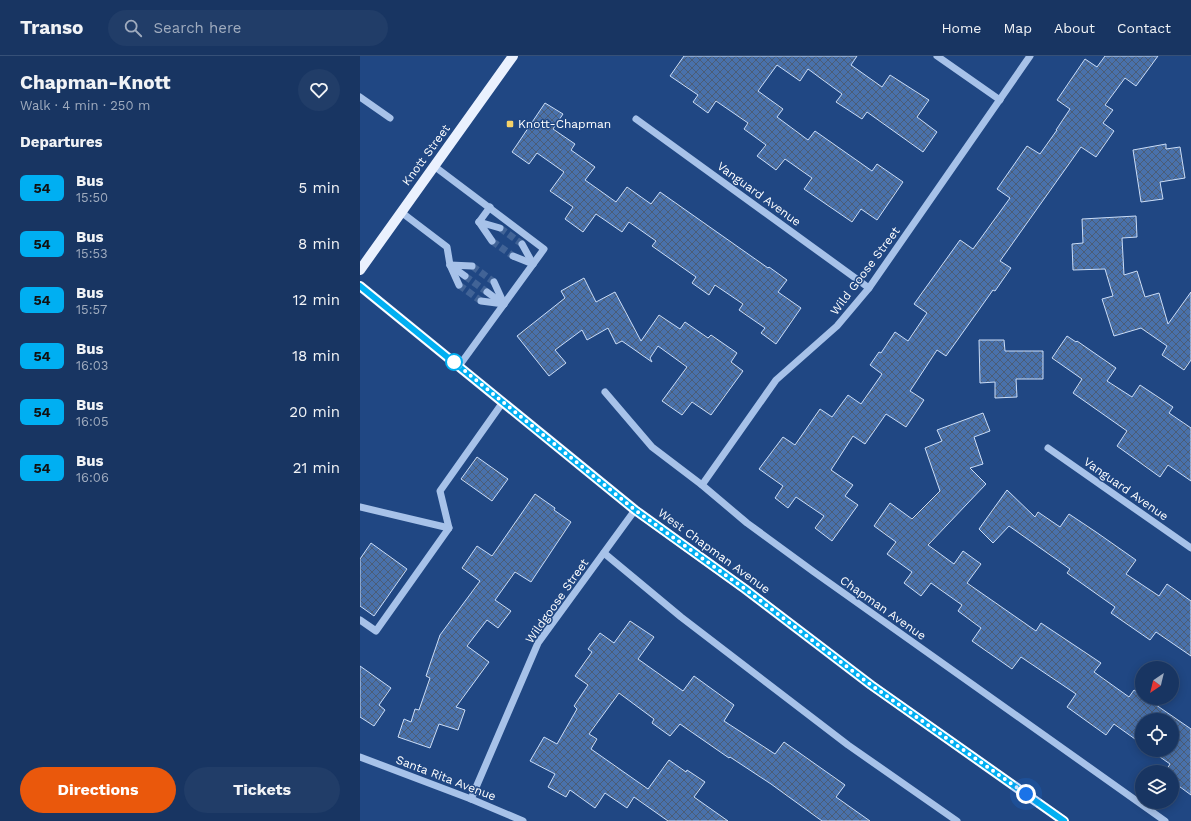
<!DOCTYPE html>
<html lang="en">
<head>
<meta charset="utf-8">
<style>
  :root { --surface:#183562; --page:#213d68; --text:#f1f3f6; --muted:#9fabbe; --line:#365077; --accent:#ea580c }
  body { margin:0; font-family:"Work Sans",sans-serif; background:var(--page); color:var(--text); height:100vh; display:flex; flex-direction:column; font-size:15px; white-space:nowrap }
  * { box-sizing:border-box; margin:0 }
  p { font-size:13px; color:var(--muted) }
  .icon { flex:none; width:22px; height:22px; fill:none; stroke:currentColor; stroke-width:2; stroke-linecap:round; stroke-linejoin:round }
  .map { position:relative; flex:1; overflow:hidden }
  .panel { display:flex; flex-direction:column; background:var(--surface); width:360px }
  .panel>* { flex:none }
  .badge { padding:0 8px; border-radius:6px; font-size:14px; line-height:26px }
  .needle { width:26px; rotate:215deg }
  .fabs { position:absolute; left:775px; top:605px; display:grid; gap:8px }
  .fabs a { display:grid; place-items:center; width:44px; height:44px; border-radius:50%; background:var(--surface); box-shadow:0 2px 10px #0003,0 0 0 1px var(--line); font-size:20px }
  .you { position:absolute; width:20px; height:20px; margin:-10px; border:3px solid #fff; border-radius:50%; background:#1a73e8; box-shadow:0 0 0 6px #1a73e833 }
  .map>.badge { position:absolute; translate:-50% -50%; box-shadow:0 0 0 2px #fff }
  h2 { padding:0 20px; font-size:15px; line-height:36px }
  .round { display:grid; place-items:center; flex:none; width:42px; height:42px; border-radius:21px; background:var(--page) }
  .overview { display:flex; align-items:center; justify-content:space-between; height:68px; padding:0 20px }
  h1 { font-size:19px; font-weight:700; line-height:30px }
  .cta { display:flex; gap:8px; margin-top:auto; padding:8px 20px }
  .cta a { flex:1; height:46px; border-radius:24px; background:var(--accent); color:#fff; font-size:16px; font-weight:700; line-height:46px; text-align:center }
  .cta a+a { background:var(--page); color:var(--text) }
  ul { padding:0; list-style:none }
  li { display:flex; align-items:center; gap:12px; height:56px; padding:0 20px }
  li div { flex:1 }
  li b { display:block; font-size:15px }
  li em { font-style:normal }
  li .badge { min-width:44px; font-weight:700; text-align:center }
  header { display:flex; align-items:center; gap:24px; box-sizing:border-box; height:56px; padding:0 20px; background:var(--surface); border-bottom:1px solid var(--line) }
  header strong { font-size:19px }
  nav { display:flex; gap:22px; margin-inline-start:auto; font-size:14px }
  .search { width:280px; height:36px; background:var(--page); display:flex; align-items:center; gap:10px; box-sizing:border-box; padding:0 14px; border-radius:22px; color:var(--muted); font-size:15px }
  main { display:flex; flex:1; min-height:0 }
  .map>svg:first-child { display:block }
  .building { fill:url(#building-cross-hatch); stroke:#cbddf7 }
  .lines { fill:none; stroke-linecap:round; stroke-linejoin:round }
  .minor-tunnel { stroke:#416396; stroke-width:7; stroke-dasharray:7 3.5; stroke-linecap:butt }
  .minor { stroke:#a7c2e9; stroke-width:7 }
  .major { stroke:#eaf1fe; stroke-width:10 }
  .line-casing { stroke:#fff; stroke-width:9 }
  .line { stroke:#00aff2; stroke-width:6 }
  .walk { stroke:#fff; stroke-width:4; stroke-dasharray:0 7.2 }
  .poi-dot { fill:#f6d268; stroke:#204783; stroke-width:1.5 }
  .stop-dot { fill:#fff; stroke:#00aff2; stroke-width:2 }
  .labels { text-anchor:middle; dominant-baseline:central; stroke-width:3; stroke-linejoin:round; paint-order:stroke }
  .poi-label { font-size:12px; fill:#fff; stroke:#204783; text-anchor:start }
  .street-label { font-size:12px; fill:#fff; stroke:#204783 }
</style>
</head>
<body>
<header>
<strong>Transo</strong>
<div class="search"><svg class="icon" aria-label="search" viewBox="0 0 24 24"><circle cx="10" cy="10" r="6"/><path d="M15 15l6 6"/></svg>Search here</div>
<nav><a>Home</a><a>Map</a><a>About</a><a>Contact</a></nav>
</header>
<main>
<section class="panel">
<div class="overview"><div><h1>Chapman-Knott</h1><p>Walk · 4 min · 250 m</p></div><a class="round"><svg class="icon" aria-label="heart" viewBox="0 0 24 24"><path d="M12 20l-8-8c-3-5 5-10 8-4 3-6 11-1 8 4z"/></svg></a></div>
<h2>Departures</h2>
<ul>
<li><span class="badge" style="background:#00aff2;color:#111">54</span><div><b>Bus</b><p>15:50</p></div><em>5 min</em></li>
<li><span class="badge" style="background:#00aff2;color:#111">54</span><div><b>Bus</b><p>15:53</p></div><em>8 min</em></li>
<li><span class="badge" style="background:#00aff2;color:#111">54</span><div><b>Bus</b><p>15:57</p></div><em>12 min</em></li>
<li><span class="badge" style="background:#00aff2;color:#111">54</span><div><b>Bus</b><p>16:03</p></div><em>18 min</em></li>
<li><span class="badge" style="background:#00aff2;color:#111">54</span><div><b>Bus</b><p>16:05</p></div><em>20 min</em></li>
<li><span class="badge" style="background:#00aff2;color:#111">54</span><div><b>Bus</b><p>16:06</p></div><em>21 min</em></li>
</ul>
<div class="cta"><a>Directions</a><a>Tickets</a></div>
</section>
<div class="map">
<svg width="831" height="765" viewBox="0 0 831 765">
  <defs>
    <pattern id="building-cross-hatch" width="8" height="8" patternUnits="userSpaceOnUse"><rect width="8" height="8" fill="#4971ab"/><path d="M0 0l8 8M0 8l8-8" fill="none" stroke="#4b5d77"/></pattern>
  </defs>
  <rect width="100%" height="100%" fill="#204783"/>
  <g class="building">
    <path d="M324 0H497L491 9 522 31 530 19 569 44 557 61 577 76 563 96 507 56 502 63 476 46 482 38 448 13 440 25 417 9 398 35 423 53 417 61 448 84 455 75 512 115 517 108 543 126 517 164 501 153 492 166 444 133 452 122 425 103 416 114 397 100 406 89 384 73 388 67 356 45 348 57 333 46 338 39 310 20Z"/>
    <path d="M745 0H798L776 30 765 22 745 49 753 54 743 67 754 75 736 101 721 91 640 205 651 212 635 235 633 234 586 300 577 294 550 335 564 344 546 371 526 358 505 388 493 380 471 414 493 429 485 440 498 449 472 485 455 472 464 460 436 441 428 452 415 442 423 430 399 413 423 381 435 389 460 353 472 361 488 339 501 348 522 318 510 309 519 296 521 297 535 276 548 285 567 257 554 248 600 184 613 193 650 142 637 133 667 90 680 98 697 74H696L710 53 697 44 725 3 737 11Z"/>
    <path d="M185 47 203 58 193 73 215 88 211 94 235 111 225 124 256 146 267 131 291 148 300 136 408 212 409 211 427 224 418 236 441 252 416 288 401 277 405 272 379 254 383 248 355 229 349 239 332 227 336 221 292 190 296 185 269 166 262 176 236 158 223 176 205 163 213 151 190 135 204 116 177 97 169 108 152 96Z"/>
    <path d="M806 88V93L820 91 825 122 800 126 803 143 781 146 773 94Z"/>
    <path d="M776 160 777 181 762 182 764 219 777 215 785 241 799 237 808 268 831 236V304L824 314 802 299 807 290 781 272 754 280 742 243 753 240 745 213 713 214 712 188 723 187 722 163Z"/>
    <path d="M224 222 236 246 255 236 281 285 299 259 320 273 325 266 348 282 351 279 377 297 371 306 383 315 351 359 332 346 322 359 302 345 327 311 298 290 290 302 292 306 262 285 256 288 248 272 227 284 222 274 195 294 206 307 189 320 157 280 205 242 201 235Z"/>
    <path d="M707 280 716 286 717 285 756 312 747 325 772 341 780 329 813 351 809 357 831 372V425L808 409 800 421 757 390 767 375 713 337 722 323 692 302Z"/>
    <path d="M619 284H644L645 295H683V323H656L657 341 635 342V326L620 327Z"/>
    <path d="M623 357 630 375 614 381 623 408 610 412 626 428 568 489 594 508 603 495 621 508 607 527 676 575 681 567 741 607 734 616 769 641 774 634 782 639V642H786L831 673V739L812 725V716H805L810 708 790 694H812V664H782V688L754 668 746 679 707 651 716 638 661 601 652 613 612 585 621 572 598 555 602 549 571 527 561 540 544 527 552 516 527 498 536 486 514 470 530 447 552 463 580 435 565 392 582 385 577 374Z"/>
    <path d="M117 401 148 423 132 445 101 423Z"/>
    <path d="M647 434 675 461 678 456 700 471 709 458 736 476 776 504 766 518 799 540 807 528 831 545V600L796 576 790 584 751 557 755 551 707 517 710 513 649 470 633 487 619 473Z"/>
    <path d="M175 438 195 452 194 454 211 466 171 526 155 516 135 544 151 555 138 572 127 564 107 590 129 606 96 651 105 654 98 674 79 668 70 692 38 681 44 663 51 666 55 653 59 654 70 622 66 620 80 579 120 525 102 512 117 490 132 500Z"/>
    <path d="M11 487 47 513 14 560 0 550V503Z"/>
    <path d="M270 565 294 581 278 603 323 635 334 620 374 649 364 665 415 698 424 686 485 729 476 741 510 765H462L411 728 370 701 369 702 320 668 310 680 292 667 294 663 259 637 229 678 237 683 231 693 288 733 309 704 326 716 327 714 345 726 334 741 368 765H308L274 741 267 752 245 737 235 752 210 734 206 741 188 731 195 718 170 705 184 681 197 688 217 653 214 650 228 629 215 620 232 596 228 593 240 577 254 587Z"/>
    <path d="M0 610 31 632 19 649 25 654 14 670 0 661Z"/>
  </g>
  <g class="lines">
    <g class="minor-tunnel">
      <path d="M140 172 162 188"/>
      <path d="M132 185 153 200"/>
      <path d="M112 210 134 226"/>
      <path d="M105 220 127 236"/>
      <path d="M99 229 121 245"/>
    </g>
    <g class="minor">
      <path d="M577 0 640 44"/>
      <path d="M0 41 30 62"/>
      <path d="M276 63 509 232"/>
      <path d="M74 110 184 193 99 310"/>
      <path d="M41 156 87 191 90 209 99 229"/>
      <path d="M119 166 132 185"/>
      <path d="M119 166 140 172"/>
      <path d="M119 166 130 151"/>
      <path d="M162 188 173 208"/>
      <path d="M153 200 173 208"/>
      <path d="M90 209 112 210"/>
      <path d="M90 209 105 220"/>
      <path d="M134 226 144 248"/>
      <path d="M127 236 142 247"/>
      <path d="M121 245 144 248"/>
      <path d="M245 336 292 391 342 429 387 467 454 516 805 765"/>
      <path d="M688 392 831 492"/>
      <path d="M342 429 416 324 477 270 509 232 670 0"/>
      <path d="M0 451 89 472"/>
      <path d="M244 497 321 561 488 689 597 765"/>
      <path d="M0 564 16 575 89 472 80 435 143 346"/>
      <path d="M0 701 111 743 163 765"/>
      <path d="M111 743 178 587 275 454"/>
    </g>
    <g class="major">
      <path d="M0 214 153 0"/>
      <path d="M0 230 275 454 385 533 511 629 704 765"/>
    </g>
  </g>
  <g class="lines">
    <defs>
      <path id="line" d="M0 230 275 454 385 533 511 629 704 765"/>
    </defs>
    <use href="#line" class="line-casing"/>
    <use href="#line" class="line"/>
    <path class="walk" d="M94 306 275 454 385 533 511 629 666 738"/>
  </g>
  <rect class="poi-dot" x="146" y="64" width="8" height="8" rx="2"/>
  <circle class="stop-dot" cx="94" cy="306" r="8"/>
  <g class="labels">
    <g class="poi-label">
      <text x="158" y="68">Knott-Chapman</text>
    </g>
    <g class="street-label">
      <text transform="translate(66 99) rotate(-54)">Knott Street</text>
      <text transform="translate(399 138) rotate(36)">Vanguard Avenue</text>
      <text transform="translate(505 215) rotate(-53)">Wild Goose Street</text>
      <text transform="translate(766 433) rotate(35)">Vanguard Avenue</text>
      <text transform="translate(354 495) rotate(36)">West Chapman Avenue</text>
      <text transform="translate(197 545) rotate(-55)">Wildgoose Street</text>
      <text transform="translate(523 552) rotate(35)">Chapman Avenue</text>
      <text transform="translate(86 722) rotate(21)">Santa Rita Avenue</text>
    </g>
  </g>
</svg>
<div class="fabs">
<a><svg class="needle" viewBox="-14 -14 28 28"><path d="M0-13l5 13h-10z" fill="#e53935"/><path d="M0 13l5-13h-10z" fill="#9fabbe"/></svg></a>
<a><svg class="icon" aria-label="locate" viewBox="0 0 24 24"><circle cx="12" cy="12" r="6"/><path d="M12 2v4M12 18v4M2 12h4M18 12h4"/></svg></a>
<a><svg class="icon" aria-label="layers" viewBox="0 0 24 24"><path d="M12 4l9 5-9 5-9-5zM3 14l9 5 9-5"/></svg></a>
</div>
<div class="you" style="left:666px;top:738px"></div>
</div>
</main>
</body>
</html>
